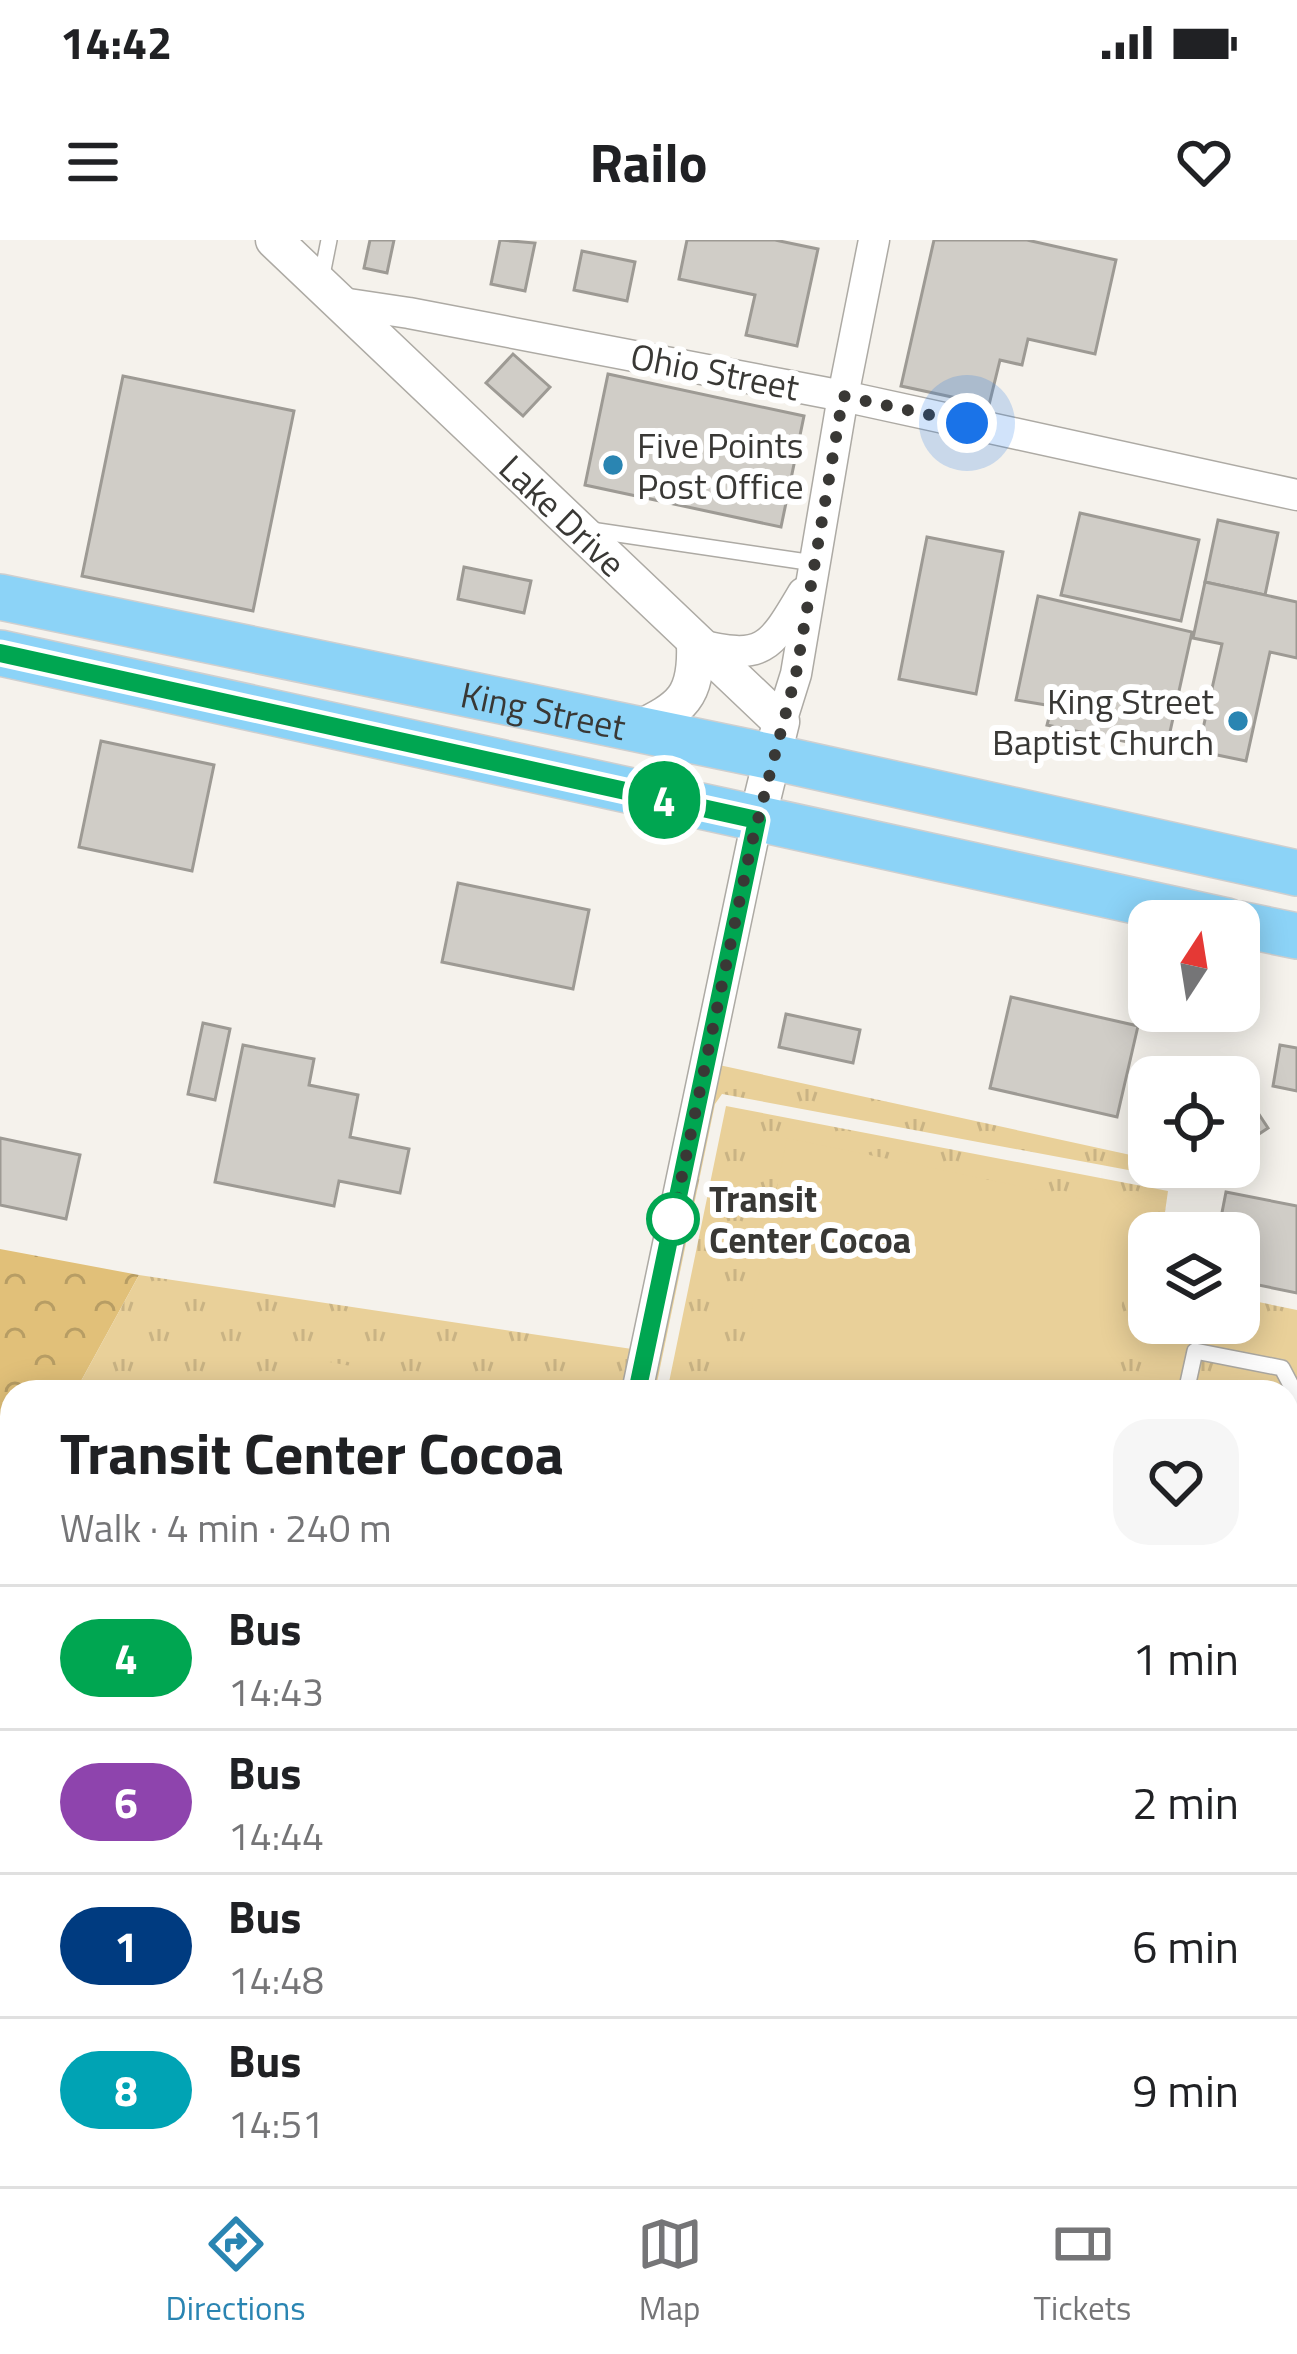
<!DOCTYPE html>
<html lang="en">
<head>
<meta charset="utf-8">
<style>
  :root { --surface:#fff; --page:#f6f6f6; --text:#202124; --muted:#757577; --line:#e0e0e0; --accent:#2a85b2 }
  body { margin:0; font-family:"Titillium Web",sans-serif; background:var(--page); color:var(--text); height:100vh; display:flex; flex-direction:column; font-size:45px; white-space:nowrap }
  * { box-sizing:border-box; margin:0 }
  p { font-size:39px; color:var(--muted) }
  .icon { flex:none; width:66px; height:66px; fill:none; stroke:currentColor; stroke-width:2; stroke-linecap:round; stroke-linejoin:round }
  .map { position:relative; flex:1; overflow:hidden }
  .drawer { position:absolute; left:0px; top:1140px; width:1299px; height:807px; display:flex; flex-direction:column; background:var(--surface); border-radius:36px 36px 0 0; box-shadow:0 6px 30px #0003 }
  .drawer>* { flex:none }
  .badge { padding:0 24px; border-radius:39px; font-size:42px; line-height:78px }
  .needle { width:78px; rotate:12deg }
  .controls { position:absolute; left:1128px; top:660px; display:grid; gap:24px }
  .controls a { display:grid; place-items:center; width:132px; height:132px; border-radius:24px; background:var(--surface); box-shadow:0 6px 30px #0003; font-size:60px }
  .you { position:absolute; width:60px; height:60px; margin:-30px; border:9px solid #fff; border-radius:50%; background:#1a73e8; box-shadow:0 0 0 18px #1a73e833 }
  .map>.badge { position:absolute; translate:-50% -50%; box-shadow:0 0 0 6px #fff }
  .round { display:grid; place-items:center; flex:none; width:126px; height:126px; border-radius:36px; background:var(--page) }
  .headline { display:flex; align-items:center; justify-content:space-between; height:204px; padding:0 60px }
  h1 { font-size:57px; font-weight:700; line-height:90px }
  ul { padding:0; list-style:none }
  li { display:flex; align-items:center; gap:36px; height:144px; padding:0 60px; border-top:3px solid var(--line) }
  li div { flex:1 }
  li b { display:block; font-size:45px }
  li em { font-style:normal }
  li .badge { min-width:132px; font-weight:700; text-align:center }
  .status { display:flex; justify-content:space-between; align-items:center; height:84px; padding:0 60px; background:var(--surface); direction:ltr }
  .status svg { height:33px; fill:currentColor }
  header { display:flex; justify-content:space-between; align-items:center; height:156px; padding:0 60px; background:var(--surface); font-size:54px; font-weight:700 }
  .tab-bar { display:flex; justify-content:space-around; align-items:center; height:168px; border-top:3px solid var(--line); background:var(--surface); font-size:33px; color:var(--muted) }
  .tab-bar a { display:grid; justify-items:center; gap:6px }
  .tab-bar .selected { color:var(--accent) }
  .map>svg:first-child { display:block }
  .forest { fill:url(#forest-crowns) }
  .park { fill:url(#park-tufts) }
  .pitch { fill:#e9d099 }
  .building { fill:#d0cdc7; stroke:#9d9a94; stroke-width:3 }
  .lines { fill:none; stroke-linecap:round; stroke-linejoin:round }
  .service-casing { stroke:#adaaa4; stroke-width:18 }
  .minor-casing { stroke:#adaaa4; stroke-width:33 }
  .tertiary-casing { stroke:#adaaa4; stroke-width:39 }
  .secondary-casing { stroke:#adaaa4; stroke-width:42 }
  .primary-casing { stroke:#cfcfcf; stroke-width:48 }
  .service { stroke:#fff; stroke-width:15 }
  .minor { stroke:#fff; stroke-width:30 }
  .tertiary { stroke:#fff; stroke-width:36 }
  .secondary { stroke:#fff; stroke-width:39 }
  .primary { stroke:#8cd3f7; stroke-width:45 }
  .line-casing { stroke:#fff; stroke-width:27 }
  .line { stroke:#00a651; stroke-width:18 }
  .walk { stroke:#393835; stroke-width:12; stroke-dasharray:0 21.6 }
  .poi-dot { fill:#2a85b2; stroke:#fff; stroke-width:4.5 }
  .stop-dot { fill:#fff; stroke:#00a651; stroke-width:6 }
  .labels { text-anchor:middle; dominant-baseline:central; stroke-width:12; stroke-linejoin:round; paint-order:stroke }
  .street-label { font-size:36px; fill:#393835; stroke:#fff }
  .poi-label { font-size:36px; fill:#393835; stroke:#fff; text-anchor:start }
  .stop-label { font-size:36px; font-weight:bold; fill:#393835; stroke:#fff; text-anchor:start }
</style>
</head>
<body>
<div class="status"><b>14:42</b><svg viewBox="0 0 49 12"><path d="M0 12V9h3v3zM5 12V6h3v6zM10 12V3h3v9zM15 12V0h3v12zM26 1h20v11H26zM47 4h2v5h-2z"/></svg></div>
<header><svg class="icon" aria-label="menu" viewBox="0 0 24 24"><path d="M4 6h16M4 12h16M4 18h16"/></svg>Railo<svg class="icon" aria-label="heart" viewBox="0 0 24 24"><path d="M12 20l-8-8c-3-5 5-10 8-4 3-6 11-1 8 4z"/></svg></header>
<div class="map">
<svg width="1297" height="1946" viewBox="0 0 1297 1946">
  <defs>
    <pattern id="forest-crowns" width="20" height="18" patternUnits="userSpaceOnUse" patternTransform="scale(3)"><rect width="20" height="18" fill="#e1c079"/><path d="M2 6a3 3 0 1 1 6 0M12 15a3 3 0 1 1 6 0" fill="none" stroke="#b79d64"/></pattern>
    <pattern id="park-tufts" width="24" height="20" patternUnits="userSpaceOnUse" patternTransform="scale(3)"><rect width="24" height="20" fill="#e9d099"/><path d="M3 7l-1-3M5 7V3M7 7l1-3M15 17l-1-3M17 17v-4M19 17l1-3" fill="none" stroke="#c9b384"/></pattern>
  </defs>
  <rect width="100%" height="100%" fill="#f5f2ec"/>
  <path class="forest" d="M0 1009 139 1035 75 1152H12V1328L0 1371Z"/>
  <g class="park">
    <path d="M719 825 1149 919V927H1172L1171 938 722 854 715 864 655 1152H651Z"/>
    <path d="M726 866 1168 951 1162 993H1149V1083H1239V1058L1297 1070V1397L1287 1447V1152H667Z"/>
    <path d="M139 1035 632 1109 623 1152H75Z"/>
    <path d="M12 1328V1564L0 1562V1371Z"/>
  </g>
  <g class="pitch">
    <path d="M787 898 1141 971 1104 1152H786L737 1142Z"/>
    <path d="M303 1117 488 1152H296Z"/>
  </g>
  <g class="building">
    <path d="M370 0H394L387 33 364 28Z"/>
    <path d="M500 0 535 3 525 51 491 44Z"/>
    <path d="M687 0H775L818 9 797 106 746 95 755 55 679 39Z"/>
    <path d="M934 0H1027L1116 20 1095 114 1028 99 1022 125 1000 120 989 165 901 146Z"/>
    <path d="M582 11 635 22 627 61 574 50Z"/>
    <path d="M513 114 550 147 523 176 486 143Z"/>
    <path d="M608 134 804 176 781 287 585 245Z"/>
    <path d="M123 136 294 171 253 371 82 336Z"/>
    <path d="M1080 273 1199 300 1181 381 1061 355Z"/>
    <path d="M1218 280 1278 293 1265 355 1205 342Z"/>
    <path d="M927 297 1003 312 976 454 899 439Z"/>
    <path d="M464 327 531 341 524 373 458 359Z"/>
    <path d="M1205 342 1297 362V418L1270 412 1246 521 1198 511 1222 404 1193 398Z"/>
    <path d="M1038 356 1192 392 1166 510 1047 485 1052 466 1016 460Z"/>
    <path d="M101 501 214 525 192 631 79 607Z"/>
    <path d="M458 643 589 670 573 749 442 722Z"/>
    <path d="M1011 757 1138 786 1117 877 990 848Z"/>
    <path d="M786 774 860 790 853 823 779 807Z"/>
    <path d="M203 783 230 789 215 860 188 854Z"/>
    <path d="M243 805 314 819 309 845 358 855 350 897 409 909 400 953 339 941 334 966 215 942Z"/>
    <path d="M1280 805 1297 808V851L1273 846Z"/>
    <path d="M1239 844 1268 888 1247 902 1239 890Z"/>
    <path d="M0 898 80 915 66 979 0 965Z"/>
    <path d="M1226 952 1297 966V1053L1239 1041V993H1218Z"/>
    <path d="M373 1935H411L409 1946H371Z"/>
    <path d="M717 1935H778L776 1946H715Z"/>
  </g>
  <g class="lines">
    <defs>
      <g id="service">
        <path d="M321 40 329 0"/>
        <path d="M591 290 814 323"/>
        <path d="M1186 1152 1195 1111 1282 1128 1293 1149 1287 1177"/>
        <path d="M1287 1295 1297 1298"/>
      </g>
      <g id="minor">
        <path d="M342 63 409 73 843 156 1297 255"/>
        <path d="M696 404C763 421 770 409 803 353"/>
        <path d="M781 482 796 434 843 156 874 0"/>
        <path d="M637 1152 757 580"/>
        <path d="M0 1577 12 1579"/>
        <path d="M1287 1757 1297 1759"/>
        <path d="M102 1946 105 1935"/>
        <path d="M473 1946 475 1935"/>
        <path d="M829 1946 831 1935"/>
      </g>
      <g id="tertiary">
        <path id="s1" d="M274 0 781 482 757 580"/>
        <path d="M636 490C682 468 697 457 695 404"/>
      </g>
      <g id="secondary">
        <path d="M1287 1659 1297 1611"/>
        <path d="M1226 1946 1229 1935"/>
      </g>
      <g id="primary">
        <path id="s2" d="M0 357 772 517 1297 633"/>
        <path d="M0 413 1227 681"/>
        <path d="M1239 684 1297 696"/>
      </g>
    </defs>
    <use href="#service" class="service-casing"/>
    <use href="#minor" class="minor-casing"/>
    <use href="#tertiary" class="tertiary-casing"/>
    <use href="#secondary" class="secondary-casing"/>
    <use href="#primary" class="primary-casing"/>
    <use href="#service" class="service"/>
    <use href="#minor" class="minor"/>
    <use href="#tertiary" class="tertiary"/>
    <use href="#secondary" class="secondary"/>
    <use href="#primary" class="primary"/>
  </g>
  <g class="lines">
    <defs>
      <path id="line" d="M0 413 757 580 637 1152"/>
    </defs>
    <use href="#line" class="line-casing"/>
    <use href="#line" class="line"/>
    <path class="walk" d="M673 979 751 606 796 434 843 156 967 183"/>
  </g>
  <g class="poi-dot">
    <circle cx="613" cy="225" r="12"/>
    <circle cx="1238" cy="481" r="12"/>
  </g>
  <circle class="stop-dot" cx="673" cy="979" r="24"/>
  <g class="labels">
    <g class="street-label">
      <text transform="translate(715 131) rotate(11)">Ohio Street</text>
      <text stroke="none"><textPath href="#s1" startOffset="399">Lake Drive</textPath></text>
      <text stroke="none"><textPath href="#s2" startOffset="555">King Street</textPath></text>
    </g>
    <g class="poi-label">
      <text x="637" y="204">Five Points<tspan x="637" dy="41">Post Office</tspan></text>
      <text x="1214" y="460" text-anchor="end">King Street<tspan x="1214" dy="41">Baptist Church</tspan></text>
    </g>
    <g class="stop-label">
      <text x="709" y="958">Transit<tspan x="709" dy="41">Center Cocoa</tspan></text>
    </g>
  </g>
</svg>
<div class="controls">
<a><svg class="needle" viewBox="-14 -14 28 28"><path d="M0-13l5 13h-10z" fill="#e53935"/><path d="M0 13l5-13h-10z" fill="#757577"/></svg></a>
<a><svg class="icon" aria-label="locate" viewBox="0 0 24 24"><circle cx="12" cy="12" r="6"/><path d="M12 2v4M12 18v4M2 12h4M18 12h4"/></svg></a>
<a><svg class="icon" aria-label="layers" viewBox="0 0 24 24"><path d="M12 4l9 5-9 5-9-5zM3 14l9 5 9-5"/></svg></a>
</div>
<div class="you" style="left:967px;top:183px"></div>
<b class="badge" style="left:664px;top:560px;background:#00a651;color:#fff">4</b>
<section class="drawer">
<div class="headline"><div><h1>Transit Center Cocoa</h1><p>Walk · 4 min · 240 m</p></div><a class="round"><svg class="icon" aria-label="heart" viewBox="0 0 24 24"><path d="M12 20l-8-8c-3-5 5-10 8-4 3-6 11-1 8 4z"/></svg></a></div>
<ul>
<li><span class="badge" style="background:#00a651;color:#fff">4</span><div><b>Bus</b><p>14:43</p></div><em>1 min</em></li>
<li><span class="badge" style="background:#8e44ad;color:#fff">6</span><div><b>Bus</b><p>14:44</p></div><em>2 min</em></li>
<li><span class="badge" style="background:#003b80;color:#fff">1</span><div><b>Bus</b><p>14:48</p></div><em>6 min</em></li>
<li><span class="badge" style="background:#00a3b4;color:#fff">8</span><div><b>Bus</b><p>14:51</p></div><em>9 min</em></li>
</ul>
</section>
</div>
<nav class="tab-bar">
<a class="selected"><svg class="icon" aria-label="directions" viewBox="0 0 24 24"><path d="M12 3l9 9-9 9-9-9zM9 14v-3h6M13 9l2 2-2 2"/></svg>Directions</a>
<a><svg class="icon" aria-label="map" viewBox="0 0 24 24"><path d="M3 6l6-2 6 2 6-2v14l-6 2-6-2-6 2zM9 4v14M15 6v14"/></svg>Map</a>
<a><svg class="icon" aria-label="tickets" viewBox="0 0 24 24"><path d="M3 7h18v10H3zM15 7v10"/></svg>Tickets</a>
</nav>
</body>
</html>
